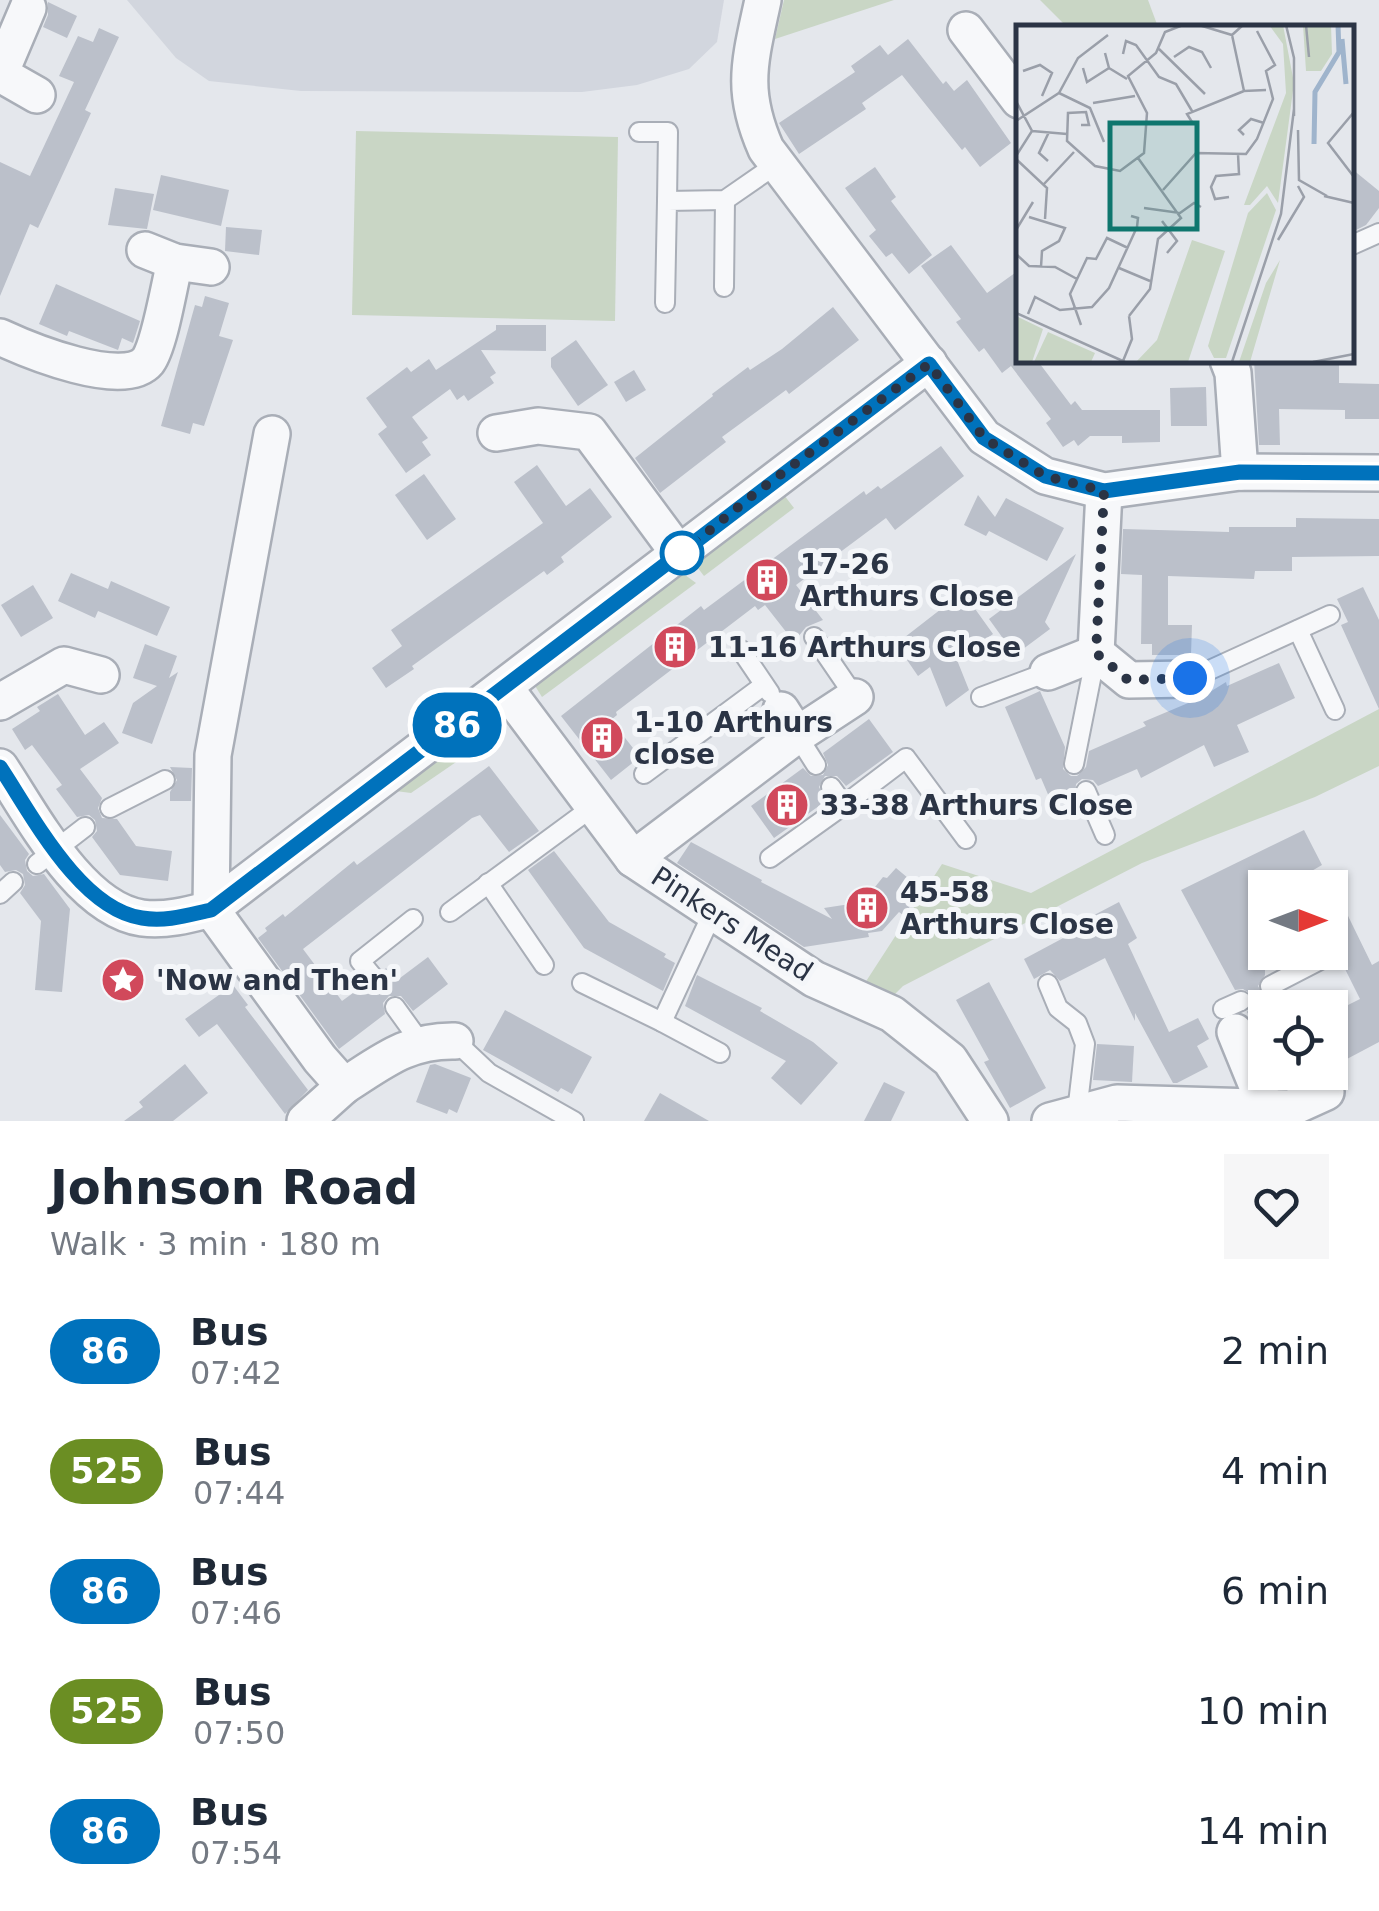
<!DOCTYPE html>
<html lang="en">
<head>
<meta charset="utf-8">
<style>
  :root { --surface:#fff; --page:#f6f6f7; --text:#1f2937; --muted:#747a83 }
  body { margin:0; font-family:"DejaVu Sans",sans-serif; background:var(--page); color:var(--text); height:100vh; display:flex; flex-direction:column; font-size:38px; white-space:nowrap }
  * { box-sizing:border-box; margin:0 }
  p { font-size:32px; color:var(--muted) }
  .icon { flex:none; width:55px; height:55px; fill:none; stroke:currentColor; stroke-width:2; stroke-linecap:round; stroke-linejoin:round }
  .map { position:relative; height:1121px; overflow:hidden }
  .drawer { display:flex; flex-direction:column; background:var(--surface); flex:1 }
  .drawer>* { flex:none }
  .badge { padding:0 20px; border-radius:32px; font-size:35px; line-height:65px }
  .needle { width:65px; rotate:90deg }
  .buttons { position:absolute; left:1248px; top:870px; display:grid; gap:20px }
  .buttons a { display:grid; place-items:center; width:100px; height:100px; border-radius:0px; background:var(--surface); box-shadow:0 2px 8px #0004; font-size:50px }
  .you { position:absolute; width:50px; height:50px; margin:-25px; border:8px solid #fff; border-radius:50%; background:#1a73e8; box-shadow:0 0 0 15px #1a73e833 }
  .map>.badge { position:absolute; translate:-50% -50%; box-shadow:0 0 0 5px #fff }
  .round { display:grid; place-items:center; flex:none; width:105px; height:105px; border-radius:0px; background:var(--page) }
  .headline { display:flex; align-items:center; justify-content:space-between; height:170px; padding:0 50px }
  h1 { font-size:48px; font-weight:600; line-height:75px }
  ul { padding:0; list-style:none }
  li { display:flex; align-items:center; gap:30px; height:120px; padding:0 50px }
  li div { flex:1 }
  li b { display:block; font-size:38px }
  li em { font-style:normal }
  li .badge { min-width:110px; font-weight:700; text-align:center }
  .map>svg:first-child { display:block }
  .built { fill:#d2d6de }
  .green { fill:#c9d6c5 }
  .building { fill:#bbc0ca }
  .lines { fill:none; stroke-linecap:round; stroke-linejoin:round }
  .lane-casing { stroke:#a9aeb7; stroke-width:22 }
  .street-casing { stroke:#a9aeb7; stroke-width:40 }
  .lane { stroke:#f7f8fa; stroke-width:18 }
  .street { stroke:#f7f8fa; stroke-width:35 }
  .line-casing { stroke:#fff; stroke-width:22 }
  .line { stroke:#0072bc; stroke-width:15 }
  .walk { stroke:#2b3445; stroke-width:10; stroke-dasharray:0 18 }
  .stop-dot { fill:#fff; stroke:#0072bc; stroke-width:5 }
  .labels { text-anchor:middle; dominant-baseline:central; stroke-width:10; stroke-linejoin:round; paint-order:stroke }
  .poi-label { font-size:28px; font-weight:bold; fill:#2b3445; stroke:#f4f6f9; text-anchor:start }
  .street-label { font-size:28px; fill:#2b3445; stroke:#f4f6f9 }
  .inset-river { fill:none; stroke:#9fb4cc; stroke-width:5 }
  .inset-road { fill:none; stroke:#9a9fa9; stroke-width:2.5 }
  .view { fill:#0f766e; fill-opacity:0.15; stroke:#0f766e; stroke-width:5 }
  .inset-edge { fill:none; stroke:#2b3445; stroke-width:5 }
</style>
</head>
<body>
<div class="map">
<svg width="1379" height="1121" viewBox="0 0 1379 1121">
  <rect width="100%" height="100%" fill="#e4e7ec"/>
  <path class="built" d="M127 0H724L717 42 689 69 637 85 582 92 301 91 209 81 176 58Z"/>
  <g class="green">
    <path d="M784 0H894L775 39Z"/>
    <path d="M1040 0H1148L1158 27H1067Z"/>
    <path d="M356 131 618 137 615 321 352 315Z"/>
    <path d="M784 495 794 508 704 576 694 563Z"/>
    <path d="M681 572 696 583 542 697 532 681Z"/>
    <path d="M1379 709V766L1315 797 1142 863 903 986 889 1000 863 986 942 864 1031 893Z"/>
    <path d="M467 731 478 747 411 793 388 790Z"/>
  </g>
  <g class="building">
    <path d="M48 2 77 16 67 38 43 27 48 15Z"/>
    <path d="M99 28 119 37 85 110 91 113 38 228 30 224 0 296V162L30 176 74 82 59 76 78 36 93 42Z"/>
    <path d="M908 39 943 84 946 81 954 91 967 80 1011 143 980 167 965 147 962 150 902 75 862 103 866 109 799 154 779 123 855 72 851 66 880 45 888 55Z"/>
    <path d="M875 167 896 197 891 201 932 255 909 274 892 253 886 257 869 236 876 230 845 188Z"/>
    <path d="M1352 169 1379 191V208L1366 225 1352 232Z"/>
    <path d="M161 175 229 190 221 226 153 210Z"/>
    <path d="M115 188 154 194 147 229 108 225Z"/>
    <path d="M226 227 262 230 259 255 225 251Z"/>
    <path d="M951 245 987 293 1019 270V360H1037L1071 405 1075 401 1082 410H1160V442L1122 443V436H1090L1078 446 1074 440 1063 447 1046 423 1051 419 1011 366 1002 373 984 348 979 352 956 322 961 319 921 266Z"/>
    <path d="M56 284 140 321 133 343 122 338 118 350 69 331 67 336 39 324Z"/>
    <path d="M205 296 229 303 219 336 233 340 204 426 193 423 190 434 161 426 195 305 202 307Z"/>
    <path d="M833 307 859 340 789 394 786 390 722 437 726 442 660 493 635 458 713 396 712 394 748 367 750 370 782 349Z"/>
    <path d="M496 325H546V351L481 350 496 373 490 377 494 383 468 401 464 395 457 400 450 389 412 417 428 438 422 442 431 455 406 473 378 434 387 427 366 398 407 367 411 372 429 359 436 370 496 330Z"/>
    <path d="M576 340 608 385 578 406 551 367V358Z"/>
    <path d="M1254 360 1339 364V383L1379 384V419H1345V410L1279 409 1280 445H1259Z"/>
    <path d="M634 370 646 390 626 402 614 382Z"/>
    <path d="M1206 387 1207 426H1171L1170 388Z"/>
    <path d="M941 446 964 476 895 530 886 518 796 585 823 620 806 627 794 642 765 605 758 610 755 606 616 712 617 715 611 720 640 757 611 780 561 716 701 606 704 610 864 491 866 495 878 486 881 489Z"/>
    <path d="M537 465 566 506 590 488 612 517 561 557 564 562 547 575 544 571 412 666 414 669 386 688 372 668 402 646 391 630 543 523 514 482Z"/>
    <path d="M424 474 456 519 427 540 395 495Z"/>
    <path d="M978 495 995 517 1006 498 1064 528 1047 561 989 531 986 536 964 525Z"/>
    <path d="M1296 518 1379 519V556L1292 557V571H1255L1254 579 1168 576V625H1192L1191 655H1152V644H1141L1142 575 1121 574 1123 529 1229 532V527H1296Z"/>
    <path d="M1076 554 1045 622 1050 629 1015 655 989 619Z"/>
    <path d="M71 573 108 589 111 581 170 607 157 636 98 611 95 618 58 601Z"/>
    <path d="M33 585 53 618 21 637 1 605Z"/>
    <path d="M1363 587 1379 620V709L1341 625 1348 622 1337 599Z"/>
    <path d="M963 592 993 634 957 660 969 690 946 707 930 667 918 676 896 644Z"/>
    <path d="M145 644 177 656 169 678 178 672 152 744 122 733 133 703 157 686 133 678Z"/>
    <path d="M1279 663 1295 698 1237 725 1249 752 1214 767 1204 745 1141 778 1137 769 1098 786 1093 780 1082 779 1076 784 1075 796 1053 806 1041 778 1036 780 1005 707 1040 691 1065 747 1063 769 1071 776H1077L1086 767 1089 751 1146 726 1143 722 1200 698 1226 682 1227 686Z"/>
    <path d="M58 694 85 735 104 722 119 743 80 769 102 798 98 808 102 818 117 819 136 846 172 851 168 881 120 875 92 837 97 831 95 820 89 815 77 817 56 789 62 785 32 745 25 750 12 729 40 711 37 707Z"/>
    <path d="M869 719 893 752 846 786 837 776H825L819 787 826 801 774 838 751 806 803 768 811 776 823 775 828 765 823 753Z"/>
    <path d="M489 766 539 831 509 852 480 815 472 818 303 949 342 1001 364 985 371 990 381 988 386 981 384 970 386 968 396 981 428 957 448 984 413 1011 401 996H389L383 1003 385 1014 339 1049 258 938 267 931 265 928 283 914 285 917 354 861 357 865Z"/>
    <path d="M170 767 192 768 191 801H170V792L177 780Z"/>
    <path d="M0 815 29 854 25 860 27 871 33 876 44 874 70 909 62 992 35 990 41 921 20 893 25 885 23 874 16 870 5 872 0 865Z"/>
    <path d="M1304 830 1322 865 1282 888H1265V975L1258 986 1264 997H1275L1280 1008H1265V1044L1247 1012 1253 1003 1252 995 1243 989 1235 990 1181 890Z"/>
    <path d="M691 842 762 880 761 882 832 919 824 908 863 902 883 877 887 878 896 868 920 888 914 895 917 898 903 915 899 912 882 931 868 933 869 937 804 947 677 863Z"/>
    <path d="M554 851 609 922 666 954 664 957 675 963 663 991 584 948 528 870Z"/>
    <path d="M1330 879 1372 965 1379 961V1042L1330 1068V1014L1360 999 1341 961V950L1330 939Z"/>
    <path d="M1119 902 1137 938 1128 944 1169 1032 1198 1018 1209 1039 1197 1046 1208 1067 1177 1083H1173L1135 1013V1021L1105 958 1060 981 1050 970 1034 979 1024 959 1082 928 1079 923Z"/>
    <path d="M697 975 762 1008 760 1011 813 1042 838 1063 801 1105 771 1078 786 1061 685 1006Z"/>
    <path d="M989 982 1046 1088 1010 1108 984 1062 989 1060 956 1000Z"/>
    <path d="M233 985 248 1005 245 1007 308 1090 285 1114 217 1024 199 1037 185 1019Z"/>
    <path d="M505 1010 592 1057 572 1094 561 1088 558 1092 483 1050Z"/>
    <path d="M1097 1044 1134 1046 1132 1082 1093 1080Z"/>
    <path d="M185 1064 208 1093 173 1121H124L143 1107 139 1102Z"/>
    <path d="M435 1064 471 1078 457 1113 449 1109 447 1114 416 1102 430 1065Z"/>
    <path d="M884 1082 905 1092 891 1121H864Z"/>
    <path d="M660 1093 709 1121H644Z"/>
  </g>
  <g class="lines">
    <defs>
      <g id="lane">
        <path d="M639 132H668L667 201"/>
        <path d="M1352 245 1379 233"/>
        <path d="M724 287 725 200"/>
        <path d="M665 303 667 201 725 200 777 164"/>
        <path d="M1298 630 1335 710"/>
        <path d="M814 637 855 697"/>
        <path d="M741 650 770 693"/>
        <path d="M1190 679 1330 615"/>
        <path d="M981 697 1048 672"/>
        <path d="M797 735 816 765"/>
        <path d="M1074 764 1096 654"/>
        <path d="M644 774 764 685"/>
        <path d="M1086 791 1105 835"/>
        <path d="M844 805 906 758 966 839"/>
        <path d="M110 808 165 780"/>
        <path d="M770 858 844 805 831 787"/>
        <path d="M37 864 85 827"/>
        <path d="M488 883 544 965"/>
        <path d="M0 894 13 882"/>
        <path d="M450 912 594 806"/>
        <path d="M374 978 360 961 413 919"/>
        <path d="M582 983 662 1022 713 912"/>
        <path d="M1048 984 1058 1008 1077 1023 1085 1044 1077 1112"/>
        <path d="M1270 986 1330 955"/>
        <path d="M395 1007 421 1043"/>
        <path d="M1223 1009 1241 1001"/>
        <path d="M662 1022 720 1053"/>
        <path d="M455 1041 489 1073 574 1121"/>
      </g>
      <g id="street">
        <path d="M763 0C750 61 740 90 766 149L984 437 1045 476 1104 491 1240 472 1379 473"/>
        <path d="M966 30 1019 100"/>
        <path d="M0 74 28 8"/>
        <path d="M0 74 37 95"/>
        <path d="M145 250 175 262 211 267"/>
        <path d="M0 337C28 350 124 390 148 361 160 344 169 285 175 262"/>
        <path d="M1228 360 1233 373 1240 472"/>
        <path d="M496 433 538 426 589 432 680 555"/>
        <path d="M272 434 213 755 211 909 320 1059 344 1086 305 1121"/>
        <path d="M1096 653 1104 491"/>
        <path d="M1048 672 1096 653 1129 680 1190 679"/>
        <path d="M505 688 633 859 814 979 892 1014 950 1060 990 1121"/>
        <path d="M0 702 64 665 101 675"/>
        <path d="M781 710 797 735"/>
        <path d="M0 767C32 815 80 909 142 918 166 921 188 915 211 909L929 363"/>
        <path d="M633 859 797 735 855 697"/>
        <path d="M1235 1032 1266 1108"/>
        <path d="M344 1086C382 1062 407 1040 455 1041"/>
        <path d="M1050 1121 1117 1103 1291 1108 1326 1092"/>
      </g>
    </defs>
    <use href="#lane" class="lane-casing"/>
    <use href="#street" class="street-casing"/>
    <use href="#lane" class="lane"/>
    <use href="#street" class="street"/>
  </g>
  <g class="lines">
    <defs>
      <path id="line" d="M0 767C32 815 80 909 142 918 166 922 188 915 211 910L929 364 984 438 1045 476 1104 491 1240 472 1379 473"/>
    </defs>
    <use href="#line" class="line-casing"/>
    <use href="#line" class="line"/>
    <path class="walk" d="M682 553 753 495 929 364 984 438 1045 476 1104 491 1096 653 1128 680 1190 678"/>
  </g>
  <defs>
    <symbol id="building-disc" viewBox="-11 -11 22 22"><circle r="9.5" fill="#d1495b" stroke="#f4f6f9"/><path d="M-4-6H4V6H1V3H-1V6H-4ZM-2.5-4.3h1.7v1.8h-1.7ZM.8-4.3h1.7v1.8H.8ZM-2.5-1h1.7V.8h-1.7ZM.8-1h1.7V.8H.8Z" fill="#fff"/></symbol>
    <symbol id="sight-disc" viewBox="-11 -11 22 22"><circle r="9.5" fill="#d1495b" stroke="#f4f6f9"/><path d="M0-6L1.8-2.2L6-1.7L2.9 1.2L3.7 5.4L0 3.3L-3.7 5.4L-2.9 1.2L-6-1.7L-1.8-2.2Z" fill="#fff"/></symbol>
  </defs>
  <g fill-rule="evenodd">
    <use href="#building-disc" x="742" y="555" width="50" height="50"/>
    <use href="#building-disc" x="650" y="622" width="50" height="50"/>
    <use href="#building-disc" x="577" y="713" width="50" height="50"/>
    <use href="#building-disc" x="762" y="780" width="50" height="50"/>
    <use href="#building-disc" x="842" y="883" width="50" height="50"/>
    <use href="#sight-disc" x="98" y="955" width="50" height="50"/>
  </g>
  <circle class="stop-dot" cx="682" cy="553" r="20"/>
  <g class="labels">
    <g class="poi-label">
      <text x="800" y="564">17-26<tspan x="800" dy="32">Arthurs Close</tspan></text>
      <text x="708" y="647">11-16 Arthurs Close</text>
      <text x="634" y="722">1-10 Arthurs<tspan x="634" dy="32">close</tspan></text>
      <text x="820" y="805">33-38 Arthurs Close</text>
      <text x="900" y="892">45-58<tspan x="900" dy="32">Arthurs Close</tspan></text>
      <text x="156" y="980">'Now and Then'</text>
    </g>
    <g class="street-label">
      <text transform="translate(732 924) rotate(33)">Pinkers Mead</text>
    </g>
  </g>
  <g transform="translate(1016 25)">
    <rect width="338" height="338" fill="#e4e7ec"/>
    <path d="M253 0H267L278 58 262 178 251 161 234 180H228L270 68 267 19ZM287 0H315L316 29 305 46H290ZM251 168 260 185 210 333H198L192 321 232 188ZM176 215 209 226 172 337H120L141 315ZM264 235 234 337H223L250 258ZM0 291 27 304 16 337H0ZM32 307 79 328 75 337H18Z" fill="#c9d6c5"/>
    <path class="inset-river" d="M326 14 330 59M298 119 299 67 323 27 322 0"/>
    <path class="inset-road" d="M183 0 216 10 227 0M270 0 278 33V91M290 0 293 32M216 10 228 66 250 65M143 24 189 69M89 28 93 43 111 54M107 29 110 16 120 20 143 52 160 59 176 86M158 32 173 22 186 27 195 43M67 43 71 57 93 43M7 46 24 40 36 48 26 71M43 68 62 33 92 10M0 76 16 106 0 131M77 78 119 71M338 87 312 118 338 152M0 96 43 68 74 83 88 117M176 97 171 89 228 66M65 100H73L70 87 52 88 51 116 79 141 104 146 128 128 131 88 112 51 140 28 149 7 167 0M282 105 283 155 311 171M16 106 51 109M228 110 223 105 235 94 248 98M0 134 31 163 29 194M32 136 23 128 33 107M28 159 58 127M147 165 180 128 230 129 241 114 257 74 250 46 259 40 241 6M308 171 338 178M213 172 199 174 195 162 200 151 223 149 222 129M128 183 164 188 178 178 185 182M13 192 49 203 43 216 26 226 25 242M146 196 161 216 151 228M0 205 17 177M262 215 288 172 282 161M0 229 13 241 39 242 61 254M103 243 134 256M0 288 109 337M12 289 19 272 44 285 76 282 93 263 121 202 122 193 115 191M113 291 134 264 142 214 165 193 122 133M65 300 54 269 71 233 80 234 91 213 112 223M107 336 116 314 113 291M216 337 265 189 278 84M297 337 338 329"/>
    <path class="view" d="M94 98H181V204H94Z"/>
    <rect width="338" height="338" class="inset-edge"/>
  </g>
</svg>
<div class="buttons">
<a><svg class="needle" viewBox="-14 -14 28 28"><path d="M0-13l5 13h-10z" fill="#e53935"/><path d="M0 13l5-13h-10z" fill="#747a83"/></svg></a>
<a><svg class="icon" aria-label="locate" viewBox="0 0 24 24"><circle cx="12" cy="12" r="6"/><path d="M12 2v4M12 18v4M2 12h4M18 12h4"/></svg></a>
</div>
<div class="you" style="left:1190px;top:678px"></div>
<b class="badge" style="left:457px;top:725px;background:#0072bc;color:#fff">86</b>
</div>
<section class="drawer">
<div class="headline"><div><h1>Johnson Road</h1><p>Walk · 3 min · 180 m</p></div><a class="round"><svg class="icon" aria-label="heart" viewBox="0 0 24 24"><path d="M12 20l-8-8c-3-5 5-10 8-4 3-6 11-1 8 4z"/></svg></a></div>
<ul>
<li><span class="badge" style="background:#0072bc;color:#fff">86</span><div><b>Bus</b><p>07:42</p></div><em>2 min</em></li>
<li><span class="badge" style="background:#6b8e23;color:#fff">525</span><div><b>Bus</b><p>07:44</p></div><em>4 min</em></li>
<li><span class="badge" style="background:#0072bc;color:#fff">86</span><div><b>Bus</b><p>07:46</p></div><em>6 min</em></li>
<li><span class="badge" style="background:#6b8e23;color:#fff">525</span><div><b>Bus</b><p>07:50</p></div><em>10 min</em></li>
<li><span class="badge" style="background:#0072bc;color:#fff">86</span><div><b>Bus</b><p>07:54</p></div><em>14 min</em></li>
</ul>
</section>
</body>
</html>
